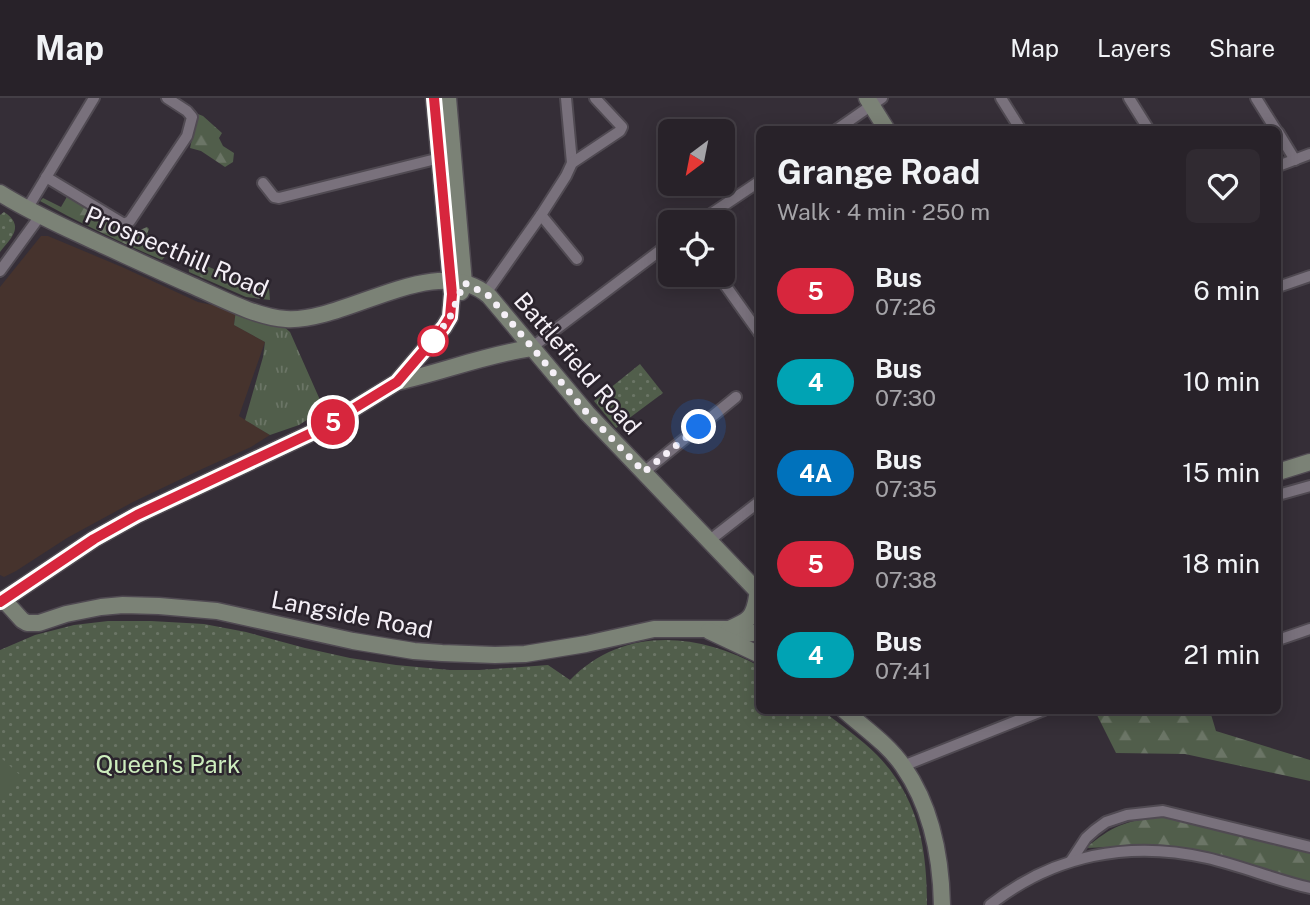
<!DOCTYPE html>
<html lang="en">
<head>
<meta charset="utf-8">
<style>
  :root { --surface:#282229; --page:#302a31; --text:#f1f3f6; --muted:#a5a4a8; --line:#443f46 }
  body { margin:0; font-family:"Public Sans",sans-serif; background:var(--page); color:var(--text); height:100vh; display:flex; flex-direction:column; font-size:26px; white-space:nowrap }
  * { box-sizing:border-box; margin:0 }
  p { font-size:23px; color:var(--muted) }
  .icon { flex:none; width:38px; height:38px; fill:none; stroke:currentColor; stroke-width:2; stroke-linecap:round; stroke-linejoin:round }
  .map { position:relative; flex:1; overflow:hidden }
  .drawer { position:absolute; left:756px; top:28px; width:525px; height:588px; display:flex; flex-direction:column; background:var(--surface); border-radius:10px; box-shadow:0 4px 18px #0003,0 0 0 2px var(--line) }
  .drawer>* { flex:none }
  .badge { padding:0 14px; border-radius:23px; font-size:24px; line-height:46px }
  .needle { width:46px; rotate:212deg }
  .buttons { position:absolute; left:658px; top:21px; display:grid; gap:14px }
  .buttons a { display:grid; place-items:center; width:77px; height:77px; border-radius:10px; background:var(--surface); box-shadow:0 4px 18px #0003,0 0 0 2px var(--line); font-size:35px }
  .you { position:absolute; width:35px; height:35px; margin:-18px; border:5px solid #fff; border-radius:50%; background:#1a73e8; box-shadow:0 0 0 10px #1a73e833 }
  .map>.badge { position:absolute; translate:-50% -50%; box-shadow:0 0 0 4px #fff }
  .round { display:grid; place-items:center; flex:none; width:74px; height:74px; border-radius:10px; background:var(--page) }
  .overview { display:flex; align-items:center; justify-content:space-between; height:119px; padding:0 21px }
  h1 { font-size:33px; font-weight:700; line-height:52px }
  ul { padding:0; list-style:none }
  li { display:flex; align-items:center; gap:21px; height:91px; padding:0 21px }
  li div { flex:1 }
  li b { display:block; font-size:26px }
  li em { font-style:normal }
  li .badge { min-width:77px; font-weight:700; text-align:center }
  header { display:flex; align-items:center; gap:42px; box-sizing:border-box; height:98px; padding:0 35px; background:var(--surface); border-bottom:2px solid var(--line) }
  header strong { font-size:33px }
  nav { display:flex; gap:38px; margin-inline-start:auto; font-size:24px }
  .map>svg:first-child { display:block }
  .medical { fill:#46332d }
  .grass { fill:url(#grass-tufts) }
  .forest { fill:url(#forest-firs) }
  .park { fill:url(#park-dots) }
  .pitch { fill:#515e4b }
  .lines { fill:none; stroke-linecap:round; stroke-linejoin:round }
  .street-casing { stroke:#504a52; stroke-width:14 }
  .secondary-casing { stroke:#504a52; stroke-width:19 }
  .street { stroke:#79717c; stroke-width:10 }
  .secondary { stroke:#7b8276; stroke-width:16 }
  .line-casing { stroke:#fff; stroke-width:16 }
  .line { stroke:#d7263d; stroke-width:10 }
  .walk { stroke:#f5f0f7; stroke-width:7; stroke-dasharray:0 12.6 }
  .stop-dot { fill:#fff; stroke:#d7263d; stroke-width:3.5 }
  .labels { text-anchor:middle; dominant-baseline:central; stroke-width:5; stroke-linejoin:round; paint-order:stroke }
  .street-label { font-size:24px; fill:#f5f0f7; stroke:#2b242d }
  .park-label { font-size:24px; fill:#cdedbe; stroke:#2b242d }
</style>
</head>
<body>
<header>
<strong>Map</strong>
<nav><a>Map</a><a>Layers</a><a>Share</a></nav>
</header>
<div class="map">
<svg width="1310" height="807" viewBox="0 0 1310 807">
  <defs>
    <pattern id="grass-tufts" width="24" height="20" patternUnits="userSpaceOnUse" patternTransform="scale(1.75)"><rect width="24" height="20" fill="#515e4b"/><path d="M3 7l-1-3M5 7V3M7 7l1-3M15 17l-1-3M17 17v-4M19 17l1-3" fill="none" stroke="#6b7566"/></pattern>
    <pattern id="forest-firs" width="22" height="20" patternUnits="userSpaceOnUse" patternTransform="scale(1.75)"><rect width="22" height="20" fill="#515e4b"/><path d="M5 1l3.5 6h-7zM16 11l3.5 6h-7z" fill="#6b7566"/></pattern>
    <pattern id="park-dots" width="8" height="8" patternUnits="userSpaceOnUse" patternTransform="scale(1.75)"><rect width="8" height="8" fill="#515e4b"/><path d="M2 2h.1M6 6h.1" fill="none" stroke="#6b7566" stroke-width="1.8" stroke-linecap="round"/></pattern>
  </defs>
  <rect width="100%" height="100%" fill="#352e37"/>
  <path class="medical" d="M41 138H48L122 169 198 204 236 212 234 227 265 244 239 318 270 337 251 349 202 371 133 404 67 440 16 473 4 479 0 477V189Z"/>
  <path class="grass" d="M236 212 282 227 290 234 324 311 299 327 270 337 245 322 263 259 265 244 234 227Z"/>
  <g class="forest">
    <path d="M198 16 203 18 222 35 219 40 223 48 234 55 233 64 225 69 201 53 190 50Z"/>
    <path d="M68 97 133 135 147 129 149 131 147 136 158 144 161 153 167 156 162 162C121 145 80 125 40 103L43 100 61 109Z"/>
    <path d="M188 160 251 187 269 190 270 202 246 199 189 174Z"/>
    <path d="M1095 613H1210L1216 633 1310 662V683L1185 656 1116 655Z"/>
    <path d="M1159 719 1190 723 1310 754V787L1203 753 1157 747 1086 750C1112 728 1125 723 1159 719Z"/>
  </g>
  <g class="park">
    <path d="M4 114C25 128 12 139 0 154V117Z"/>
    <path d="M640 266 663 295 616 330 594 303Z"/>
    <path d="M108 523H151L204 526 246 534 305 550 350 560 396 567 450 572H479L548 567 570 582C622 528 698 534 759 568L760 612 823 613C841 627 861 641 877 657 919 700 927 751 927 807H0V552L35 537 74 527Z"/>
  </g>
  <path class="pitch" d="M0 659 22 679 0 702Z"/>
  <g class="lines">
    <defs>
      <g id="street">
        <path d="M566 0 572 65"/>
        <path d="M1001 0 1021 32"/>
        <path d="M1129 0 1149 32"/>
        <path d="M1256 0 1276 32"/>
        <path d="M836 32 882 0"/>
        <path d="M1278 34 1295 62"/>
        <path d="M1278 68 1310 56"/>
        <path d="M46 79 124 126 130 123 187 38 192 19 187 13 167 0"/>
        <path d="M263 85 274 99 279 100 444 59"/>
        <path d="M27 111 94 0"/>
        <path d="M541 117 577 161"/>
        <path d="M699 124 760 83"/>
        <path d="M0 173 40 118"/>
        <path d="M718 177 760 236"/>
        <path d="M1278 189 1310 178"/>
        <path d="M486 195 541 117 566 78 572 65 620 33 622 29 595 0"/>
        <path d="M531 250 670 145"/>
        <path d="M644 374 736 299"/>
        <path d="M1278 397 1310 388"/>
        <path d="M710 442 760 403"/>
        <path d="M1278 542 1310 531"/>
        <path d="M903 668 1044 612"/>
        <path d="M1071 763 1086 740 1095 732 1106 724 1127 717 1163 713 1310 749"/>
        <path d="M990 807C1053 757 1129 742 1207 760 1242 768 1275 782 1310 790"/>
      </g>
      <g id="secondary">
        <path d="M448 0 464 185 461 194"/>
        <path d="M867 0 887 32"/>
        <path d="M0 95C30 114 62 128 94 143 127 158 159 173 191 187 219 199 255 219 286 221 346 225 436 152 489 198L587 315 760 496"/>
        <path d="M397 284C442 274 485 257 531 250"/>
        <path d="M1278 374 1310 364"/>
        <path d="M3 501 22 522 27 525H39L66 516 101 509 123 507 159 508 217 513 353 543 414 553 442 555 495 557 525 556 586 546 654 531H729L744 536 760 534"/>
        <path d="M0 504 94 441 137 417 322 330 397 284 444 229 450 219 452 196 434 0"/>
        <path d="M729 531C748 523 754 520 757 498"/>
        <path d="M709 533 760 557"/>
        <path d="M844 612C864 630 888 646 903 668 931 708 941 759 942 807"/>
      </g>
    </defs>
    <use href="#street" class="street-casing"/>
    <use href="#secondary" class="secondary-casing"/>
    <use href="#street" class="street"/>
    <use href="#secondary" class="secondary"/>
  </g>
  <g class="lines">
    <defs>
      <path id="line" d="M0 504 94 441 137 417 322 330 397 284 444 229 450 219 452 196 434 0"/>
    </defs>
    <use href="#line" class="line-casing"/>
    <use href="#line" class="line"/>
    <path class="walk" d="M433 243 431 246 450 219 464 185 467 186 489 198 587 315 644 374 699 329"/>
  </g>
  <circle class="stop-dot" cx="433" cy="243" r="14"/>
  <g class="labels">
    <g class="street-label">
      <text transform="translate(177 153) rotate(23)">Prospecthill Road</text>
      <text transform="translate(578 265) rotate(49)">Battlefield Road</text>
      <text transform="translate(352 516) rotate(11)">Langside Road</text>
    </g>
    <g class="park-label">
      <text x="168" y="666">Queen's Park</text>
    </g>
  </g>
</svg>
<div class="buttons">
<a><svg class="needle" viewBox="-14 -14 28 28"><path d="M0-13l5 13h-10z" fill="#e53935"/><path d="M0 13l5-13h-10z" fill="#a5a4a8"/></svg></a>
<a><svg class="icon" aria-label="locate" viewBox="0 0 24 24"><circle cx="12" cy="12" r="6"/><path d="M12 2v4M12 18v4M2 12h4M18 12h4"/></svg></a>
</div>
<div class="you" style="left:699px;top:329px"></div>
<b class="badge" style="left:333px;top:324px;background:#d7263d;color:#fff">5</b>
<section class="drawer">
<div class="overview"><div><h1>Grange Road</h1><p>Walk · 4 min · 250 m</p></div><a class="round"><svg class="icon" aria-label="heart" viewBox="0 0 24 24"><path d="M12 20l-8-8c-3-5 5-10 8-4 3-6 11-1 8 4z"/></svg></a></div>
<ul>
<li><span class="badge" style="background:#d7263d;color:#fff">5</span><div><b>Bus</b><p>07:26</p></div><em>6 min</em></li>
<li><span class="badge" style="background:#00a3b4;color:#fff">4</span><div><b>Bus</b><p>07:30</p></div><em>10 min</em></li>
<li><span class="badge" style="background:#0072bc;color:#fff">4A</span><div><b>Bus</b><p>07:35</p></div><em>15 min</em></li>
<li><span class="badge" style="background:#d7263d;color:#fff">5</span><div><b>Bus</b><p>07:38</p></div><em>18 min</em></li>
<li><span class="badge" style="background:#00a3b4;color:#fff">4</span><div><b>Bus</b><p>07:41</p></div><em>21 min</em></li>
</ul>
</section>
</div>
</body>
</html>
